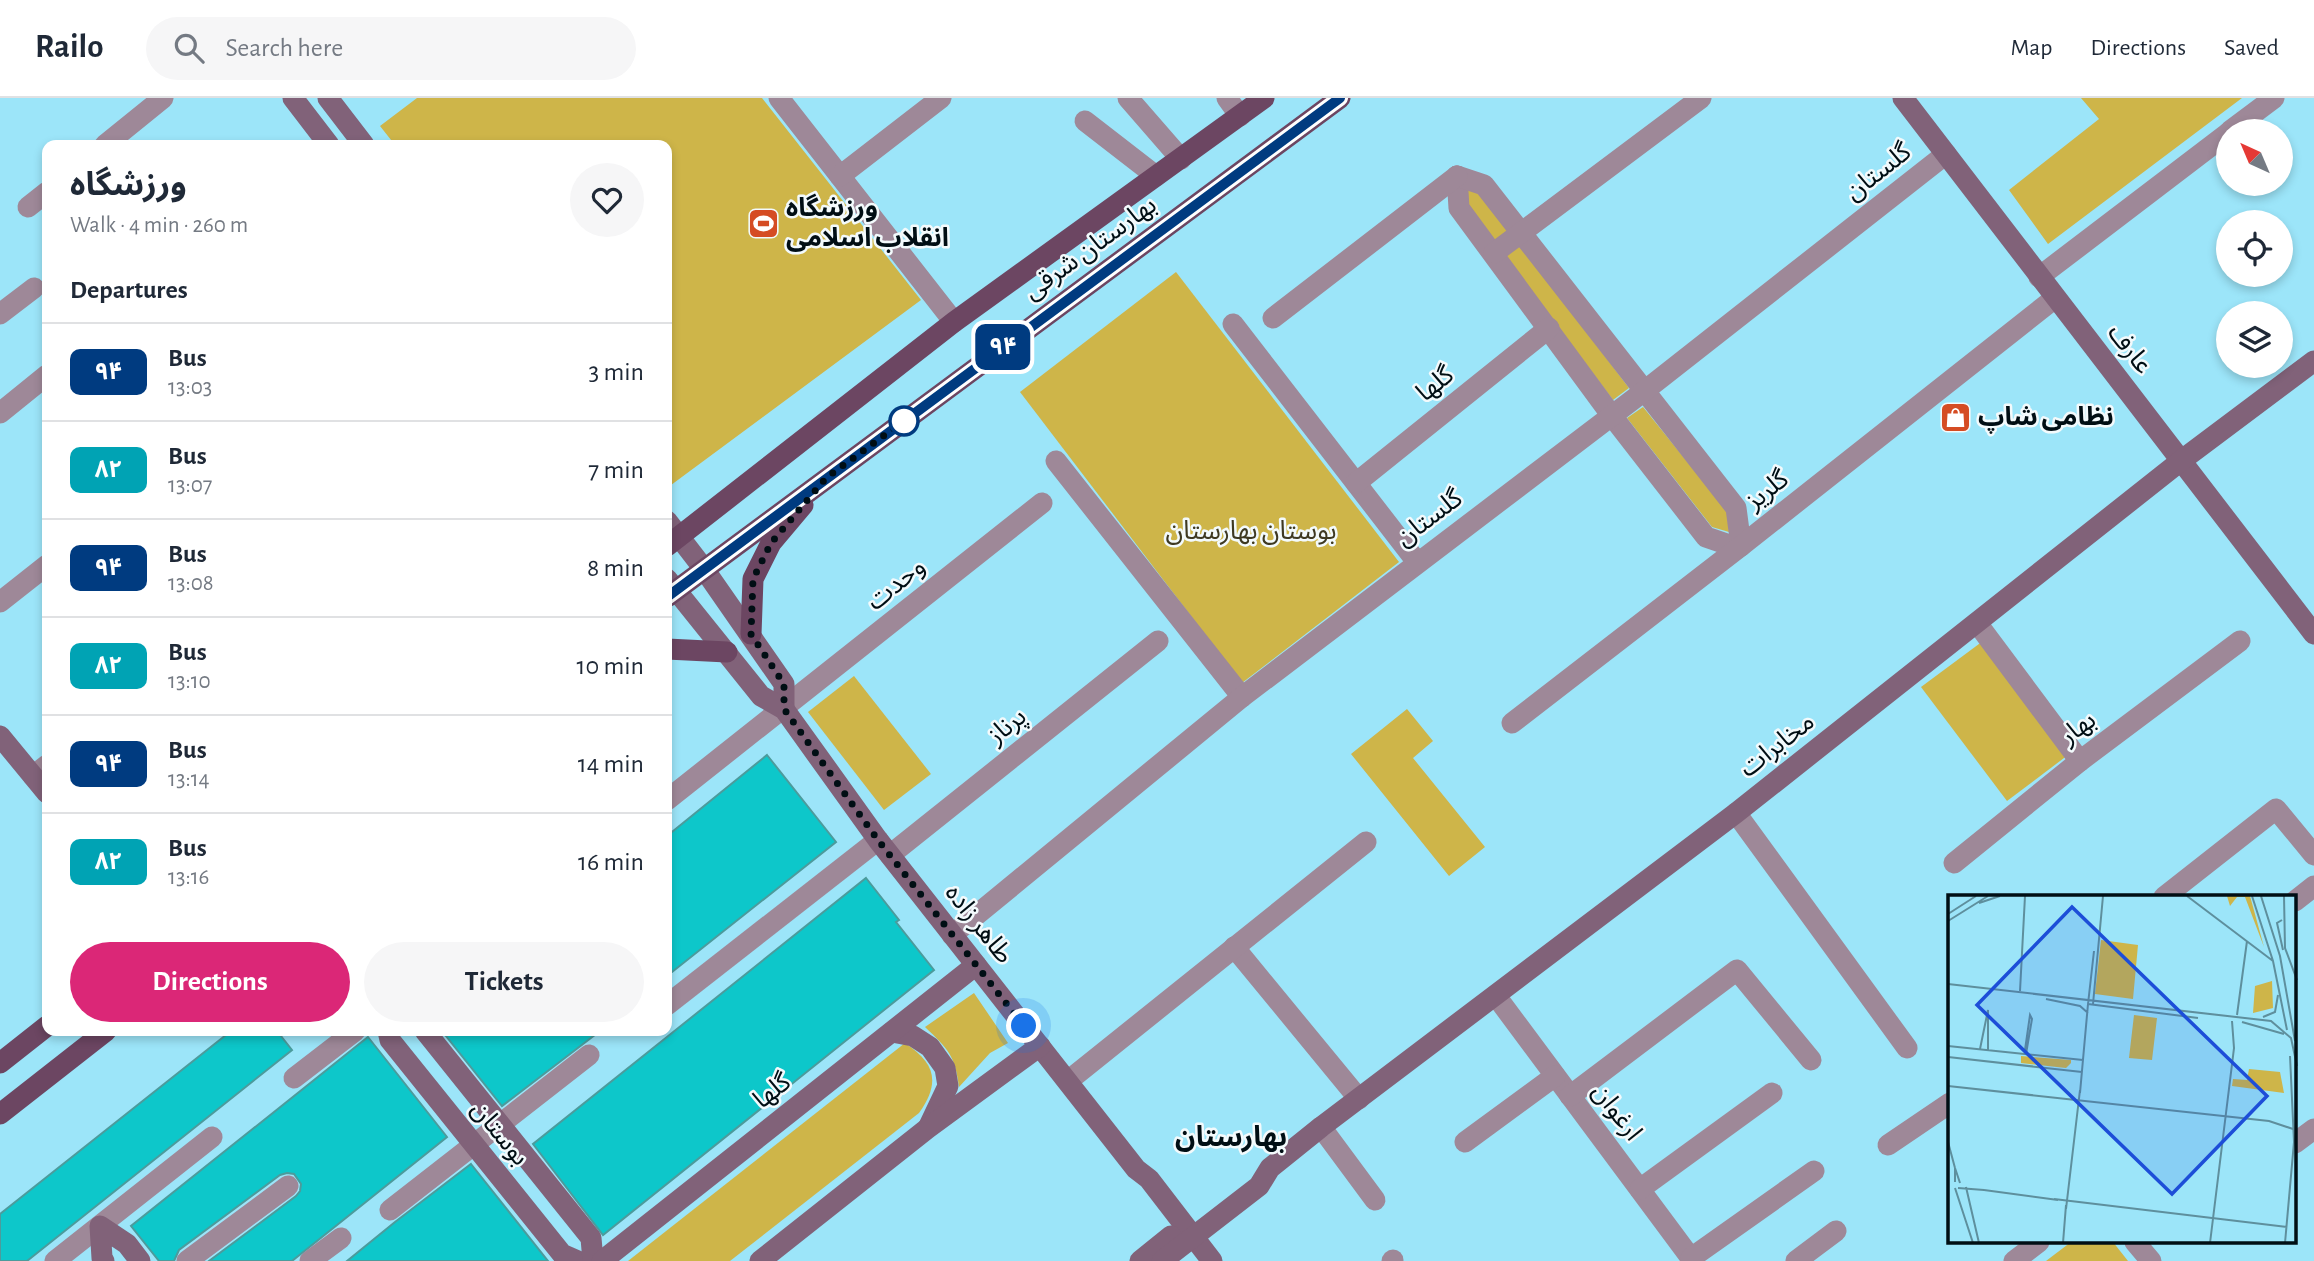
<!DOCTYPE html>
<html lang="en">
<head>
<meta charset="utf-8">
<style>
  :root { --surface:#fff; --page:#f6f6f7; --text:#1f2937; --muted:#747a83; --line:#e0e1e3; --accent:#db2777 }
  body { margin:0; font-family:"Alegreya Sans","Noto Sans Arabic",sans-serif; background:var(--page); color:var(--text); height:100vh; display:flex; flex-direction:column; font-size:26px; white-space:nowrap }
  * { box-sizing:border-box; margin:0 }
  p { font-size:23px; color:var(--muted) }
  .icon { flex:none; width:38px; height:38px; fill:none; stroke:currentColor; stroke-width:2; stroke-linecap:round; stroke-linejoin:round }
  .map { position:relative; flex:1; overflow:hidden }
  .panel { position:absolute; left:42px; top:42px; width:630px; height:896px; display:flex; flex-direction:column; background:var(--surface); border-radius:14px; box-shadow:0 4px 10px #0003 }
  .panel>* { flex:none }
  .badge { padding:0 14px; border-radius:10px; font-size:24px; line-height:46px }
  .needle { width:46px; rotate:316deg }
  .fabs { position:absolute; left:2216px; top:21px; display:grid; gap:14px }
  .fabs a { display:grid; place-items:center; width:77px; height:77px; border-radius:50%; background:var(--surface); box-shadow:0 4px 10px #0003; font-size:35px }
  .you { position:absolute; width:35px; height:35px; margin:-18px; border:5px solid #fff; border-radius:50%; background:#1a73e8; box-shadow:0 0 0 10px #1a73e833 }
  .map>.badge { position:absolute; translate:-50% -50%; box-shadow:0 0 0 4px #fff }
  h2 { padding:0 28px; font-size:26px; line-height:63px }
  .round { display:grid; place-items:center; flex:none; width:74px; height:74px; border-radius:37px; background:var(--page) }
  .head { display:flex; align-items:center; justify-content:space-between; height:119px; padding:0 28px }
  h1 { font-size:33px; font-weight:700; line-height:52px }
  .primary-button { display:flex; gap:14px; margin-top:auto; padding:14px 28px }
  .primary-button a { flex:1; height:80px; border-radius:42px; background:var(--accent); color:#fff; font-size:28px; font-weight:700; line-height:80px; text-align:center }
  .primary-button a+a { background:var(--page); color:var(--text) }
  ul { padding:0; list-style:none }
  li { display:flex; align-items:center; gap:21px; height:98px; padding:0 28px; border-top:2px solid var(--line) }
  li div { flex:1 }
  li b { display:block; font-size:26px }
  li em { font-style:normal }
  li .badge { min-width:77px; font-weight:700; text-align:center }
  header { display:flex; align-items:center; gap:42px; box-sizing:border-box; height:98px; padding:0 35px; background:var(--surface); border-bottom:2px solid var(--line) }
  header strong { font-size:33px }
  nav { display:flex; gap:38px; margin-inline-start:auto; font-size:24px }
  .search { width:490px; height:63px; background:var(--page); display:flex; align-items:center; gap:18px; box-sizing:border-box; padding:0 24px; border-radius:38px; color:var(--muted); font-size:26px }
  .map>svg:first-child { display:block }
  .green { fill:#ceb549 }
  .building { fill:#0dc7ca; stroke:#4c9b9c; stroke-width:2 }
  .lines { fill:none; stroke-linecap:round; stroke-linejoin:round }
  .street { stroke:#9e8898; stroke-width:21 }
  .secondary { stroke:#816279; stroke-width:21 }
  .primary { stroke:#6c4662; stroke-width:21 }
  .line-casing { stroke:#fff; stroke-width:16 }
  .line { stroke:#003b80; stroke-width:10 }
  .walk { stroke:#000e14; stroke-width:7; stroke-dasharray:0 12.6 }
  .stop-dot { fill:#fff; stroke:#003b80; stroke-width:3.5 }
  .labels { text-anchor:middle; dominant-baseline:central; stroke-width:5; stroke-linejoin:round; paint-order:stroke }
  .street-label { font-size:26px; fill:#000e14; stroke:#f3fafc }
  .poi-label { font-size:26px; font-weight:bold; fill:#000e14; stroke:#f3fafc; text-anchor:start }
  .park-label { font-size:26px; fill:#3e3921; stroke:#f3fafc }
  .neighbourhood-label { font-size:28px; font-weight:bold; fill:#000e14; stroke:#f3fafc }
  .inset-road { fill:none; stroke:#5e8f9d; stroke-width:2 }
  .view { fill:#1d4ed8; fill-opacity:0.15; stroke:#1d4ed8; stroke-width:3.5 }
  .inset-edge { fill:none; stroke:#000e14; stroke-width:3.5 }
</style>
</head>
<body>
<header>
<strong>Railo</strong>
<div class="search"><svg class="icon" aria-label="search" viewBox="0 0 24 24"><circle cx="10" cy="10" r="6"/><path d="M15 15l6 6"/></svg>Search here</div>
<nav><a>Map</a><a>Directions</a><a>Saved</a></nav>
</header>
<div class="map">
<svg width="2314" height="1163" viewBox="0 0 2314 1163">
  <rect width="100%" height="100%" fill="#9ce5f9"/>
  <g class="green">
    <path d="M417 0H762L921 202 667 390V47H395L380 28Z"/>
    <path d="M2081 0H2242L2048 146 2009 92 2099 21Z"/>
    <path d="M1466 91 1481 94 1511 132 1494 144 1466 107Z"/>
    <path d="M1521 147 1629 290 1613 302 1505 159Z"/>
    <path d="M1176 174 1399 464 1242 585 1020 294Z"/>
    <path d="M1643 309 1728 414 1729 434 1712 429 1627 320Z"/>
    <path d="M1983 543 2068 657 2007 703 1921 589Z"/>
    <path d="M854 578 931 676 884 712 808 614Z"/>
    <path d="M1407 611 1433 643 1413 660 1485 749 1449 778 1351 656Z"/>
    <path d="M974 895 1008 945 990 955 959 989C955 957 948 951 925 929Z"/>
    <path d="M905 945C935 965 941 984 919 1015L730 1163H628Z"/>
    <path d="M2071 1144H2113L2128 1163H2046Z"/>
  </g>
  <g class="building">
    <path d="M767 657 836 744 667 878V738Z"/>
    <path d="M866 780 899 822 896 824 934 872 603 1137 533 1046Z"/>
    <path d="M231 933H277L292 952 27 1163H0V1116Z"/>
    <path d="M442 933H600L502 1008Z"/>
    <path d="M368 939 447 1039 292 1163H209L296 1098 300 1093 301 1086 294 1076 287 1075 280 1077 179 1152 174 1163H159L131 1128Z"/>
    <path d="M471 1066 548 1163H347L395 1124Z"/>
  </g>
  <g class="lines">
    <g class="street">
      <path d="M779 0 954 224"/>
      <path d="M1128 0 1181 61"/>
      <path d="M1227 0 1240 18"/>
      <path d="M1085 23 1156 78"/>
      <path d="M2230 33 2274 0"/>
      <path d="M105 47 163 0"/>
      <path d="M840 78 941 0"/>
      <path d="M1457 78 1459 110 1612 318 1706 439 1738 450"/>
      <path d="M1457 78 1484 87 1736 410 1741 448"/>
      <path d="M28 109 47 94"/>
      <path d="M1494 155 1701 0"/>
      <path d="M2039 179 2228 35"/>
      <path d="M0 216 34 190"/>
      <path d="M1273 220 1457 78"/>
      <path d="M1233 226 1417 464"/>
      <path d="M0 315 47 277"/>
      <path d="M1056 363 1242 599"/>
      <path d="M1356 385 1549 230"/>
      <path d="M0 504 47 467"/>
      <path d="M1977 525 2080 663"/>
      <path d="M1512 625 1741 448 2055 200"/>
      <path d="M33 678 47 667"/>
      <path d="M667 702 1042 405"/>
      <path d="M1736 715 1907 950"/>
      <path d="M890 757 1158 543"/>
      <path d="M1954 765 2080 663 2240 543"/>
      <path d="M2164 799 2276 711 2314 757"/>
      <path d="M2295 803 2314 788"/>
      <path d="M952 837 1242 599 1643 294 1946 56"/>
      <path d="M1234 849 1359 1001"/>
      <path d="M1496 898 1693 1163"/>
      <path d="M667 907 878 742"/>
      <path d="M294 980 355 933"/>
      <path d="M1068 983 1366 744"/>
      <path d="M1570 998 1737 872 1811 962"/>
      <path d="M1321 1029 1375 1102"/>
      <path d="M1465 1044 1555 978"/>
      <path d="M2295 1045 2314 1031"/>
      <path d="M1888 1047 1950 1005"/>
      <path d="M1640 1091 1772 995"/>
      <path d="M390 1112 589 957"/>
      <path d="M2135 1144 2151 1163"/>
      <path d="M1691 1160 1814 1073"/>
      <path d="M55 1163 212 1039"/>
      <path d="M187 1163 288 1088"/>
      <path d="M310 1163 341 1140"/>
      <path d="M1392 1163 1393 1162"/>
      <path d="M1796 1163 1836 1133"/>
      <path d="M2014 1163 2039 1144"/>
    </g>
    <g class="secondary">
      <path d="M293 0 329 47"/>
      <path d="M328 0 364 47"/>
      <path d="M1903 0 2314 536"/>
      <path d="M667 423 704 471 784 586V611"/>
      <path d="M667 481 761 598 784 611 878 742 1136 1071 1149 1081 1212 1163"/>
      <path d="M0 638 47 695"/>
      <path d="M388 933 390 942 562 1156 578 1163"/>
      <path d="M425 933 591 1140 593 1163"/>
      <path d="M892 934 913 938 930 949 945 970 948 988 929 1028"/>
      <path d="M104 1163 102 1160 100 1128 127 1146 140 1163"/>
      <path d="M602 1163 976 867"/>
      <path d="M760 1163 928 1030 1040 948"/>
      <path d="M1140 1163 1171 1138"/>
      <path d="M1162 1163 1259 1088 1270 1070 1321 1029 1736 715 2182 362 2314 263"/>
    </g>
    <g class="primary">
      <path d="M667 448 954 224 1264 0"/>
      <path d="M667 499 1340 0"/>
      <path d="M751 536 753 481 771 445 803 407"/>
      <path d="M667 551 727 554"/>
      <path d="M0 965 47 928"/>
      <path d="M0 1016 106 933"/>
    </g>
  </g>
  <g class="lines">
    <defs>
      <path id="line" d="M667 499 1340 0"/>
    </defs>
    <use href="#line" class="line-casing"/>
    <use href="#line" class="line"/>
    <path class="walk" d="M904 323 826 380 771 445 753 481 751 536 784 586V611L878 742 1024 928"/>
  </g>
  <defs>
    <symbol id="stadium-square" viewBox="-11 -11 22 22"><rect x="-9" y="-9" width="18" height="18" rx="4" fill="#d54c23" stroke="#f3fafc"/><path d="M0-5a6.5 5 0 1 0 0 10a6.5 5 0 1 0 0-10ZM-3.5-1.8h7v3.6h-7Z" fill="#fff"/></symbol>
    <symbol id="shop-square" viewBox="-11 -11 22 22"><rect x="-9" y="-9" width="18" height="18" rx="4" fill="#d54c23" stroke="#f3fafc"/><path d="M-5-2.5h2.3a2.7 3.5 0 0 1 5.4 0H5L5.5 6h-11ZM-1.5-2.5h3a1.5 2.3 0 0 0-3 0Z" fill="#fff"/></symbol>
  </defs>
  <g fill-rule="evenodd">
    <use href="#stadium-square" x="746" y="108" width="35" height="35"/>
    <use href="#shop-square" x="1938" y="302" width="35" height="35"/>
  </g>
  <circle class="stop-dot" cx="904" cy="323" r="14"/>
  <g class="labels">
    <g class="street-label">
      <text transform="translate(1878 74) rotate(-38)">گلستان</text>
      <text transform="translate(1090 150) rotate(-36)">بهارستان شرقی</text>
      <text transform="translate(2130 251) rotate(52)">عارف</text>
      <text transform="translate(1435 286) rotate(-39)">گلها</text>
      <text transform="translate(1767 392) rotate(-38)">گلریز</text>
      <text transform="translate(1429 420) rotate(-37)">گلستان</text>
      <text transform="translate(896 486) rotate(-39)">وحدت</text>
      <text transform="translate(1007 628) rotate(-39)">پرناز</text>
      <text transform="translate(2078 630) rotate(-37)">بهار</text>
      <text transform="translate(1777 647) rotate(-38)">مخابرات</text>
      <text transform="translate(979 826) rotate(52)">طاهر زاده</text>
      <text transform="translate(772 993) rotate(-38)">گلها</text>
      <text transform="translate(1617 1014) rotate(53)">ارغوان</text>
      <text transform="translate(500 1035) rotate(51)">بوستان</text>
    </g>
    <g class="poi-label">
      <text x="786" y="110">ورزشگاه<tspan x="786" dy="30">انقلاب اسلامی</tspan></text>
      <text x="1978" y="319">نظامی شاپ</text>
    </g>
    <g class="park-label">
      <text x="1251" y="433">بوستان بهارستان</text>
    </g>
    <g class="neighbourhood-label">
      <text x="1231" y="1040">بهارستان</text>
    </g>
  </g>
  <g transform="translate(1948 797)">
    <rect width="348" height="348" fill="#9ce5f9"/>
    <path d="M279 1H302L316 52 297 2H289L282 11ZM153 45 190 50 185 104 147 99ZM324 86 325 113 305 118 307 91ZM186 120 209 123 204 165 181 163ZM73 161 123 165V168L118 173 73 168ZM301 174 332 177 336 198 284 191 285 184 299 185Z" fill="#ceb549"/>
    <path class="inset-road" d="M239 1 325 66M304 1 325 66 339 135M313 1 332 61 347 146M336 1 337 53 349 85M31 8 52 1M0 19 28 1M334 25 329 28 335 55M0 26 40 1M0 89 323 126 343 143 349 171M72 96 77 1M98 104 132 111 140 118M140 109 146 56M140 109 250 123M145 109 155 1M82 120 84 124 78 159 77 155ZM289 120 299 46M315 122 327 117 330 100M294 127 336 139M0 151 135 165M32 154 40 115V155M0 162 134 177M0 191 321 226 345 234M132 198 140 109M0 247 7 273M7 287V273L12 288M18 292 31 348M7 293 25 348M10 293 36 295M36 295 110 305M106 304 339 332M118 314 132 195M115 348 118 310M262 348 286 153 284 126M337 348 346 247 342 161"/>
    <path class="view" d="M124 12 319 201 224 299 29 110Z"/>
    <rect width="348" height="348" class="inset-edge"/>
  </g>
</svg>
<div class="fabs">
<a><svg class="needle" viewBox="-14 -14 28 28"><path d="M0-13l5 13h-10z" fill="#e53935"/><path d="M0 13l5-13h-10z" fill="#747a83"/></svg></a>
<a><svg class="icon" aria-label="locate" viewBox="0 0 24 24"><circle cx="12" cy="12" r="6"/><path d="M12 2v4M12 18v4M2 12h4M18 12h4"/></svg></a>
<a><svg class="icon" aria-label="layers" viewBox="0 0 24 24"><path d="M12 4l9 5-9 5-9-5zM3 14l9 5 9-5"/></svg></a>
</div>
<div class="you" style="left:1024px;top:928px"></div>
<b class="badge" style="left:1003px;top:249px;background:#003b80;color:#fff">۹۴</b>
<section class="panel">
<div class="head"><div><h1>ورزشگاه</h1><p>Walk · 4 min · 260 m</p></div><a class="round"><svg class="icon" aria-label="heart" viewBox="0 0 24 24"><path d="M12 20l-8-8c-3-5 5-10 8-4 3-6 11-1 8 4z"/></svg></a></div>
<h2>Departures</h2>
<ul>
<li><span class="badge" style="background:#003b80;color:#fff">۹۴</span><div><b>Bus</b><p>13:03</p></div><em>3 min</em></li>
<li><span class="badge" style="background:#00a3b4;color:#fff">۸۲</span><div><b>Bus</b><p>13:07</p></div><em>7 min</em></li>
<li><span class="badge" style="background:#003b80;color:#fff">۹۴</span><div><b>Bus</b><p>13:08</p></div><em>8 min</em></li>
<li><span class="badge" style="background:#00a3b4;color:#fff">۸۲</span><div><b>Bus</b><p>13:10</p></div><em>10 min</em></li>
<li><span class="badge" style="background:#003b80;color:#fff">۹۴</span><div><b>Bus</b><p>13:14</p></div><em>14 min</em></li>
<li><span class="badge" style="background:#00a3b4;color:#fff">۸۲</span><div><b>Bus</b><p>13:16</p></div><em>16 min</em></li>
</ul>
<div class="primary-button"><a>Directions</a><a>Tickets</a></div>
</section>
</div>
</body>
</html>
